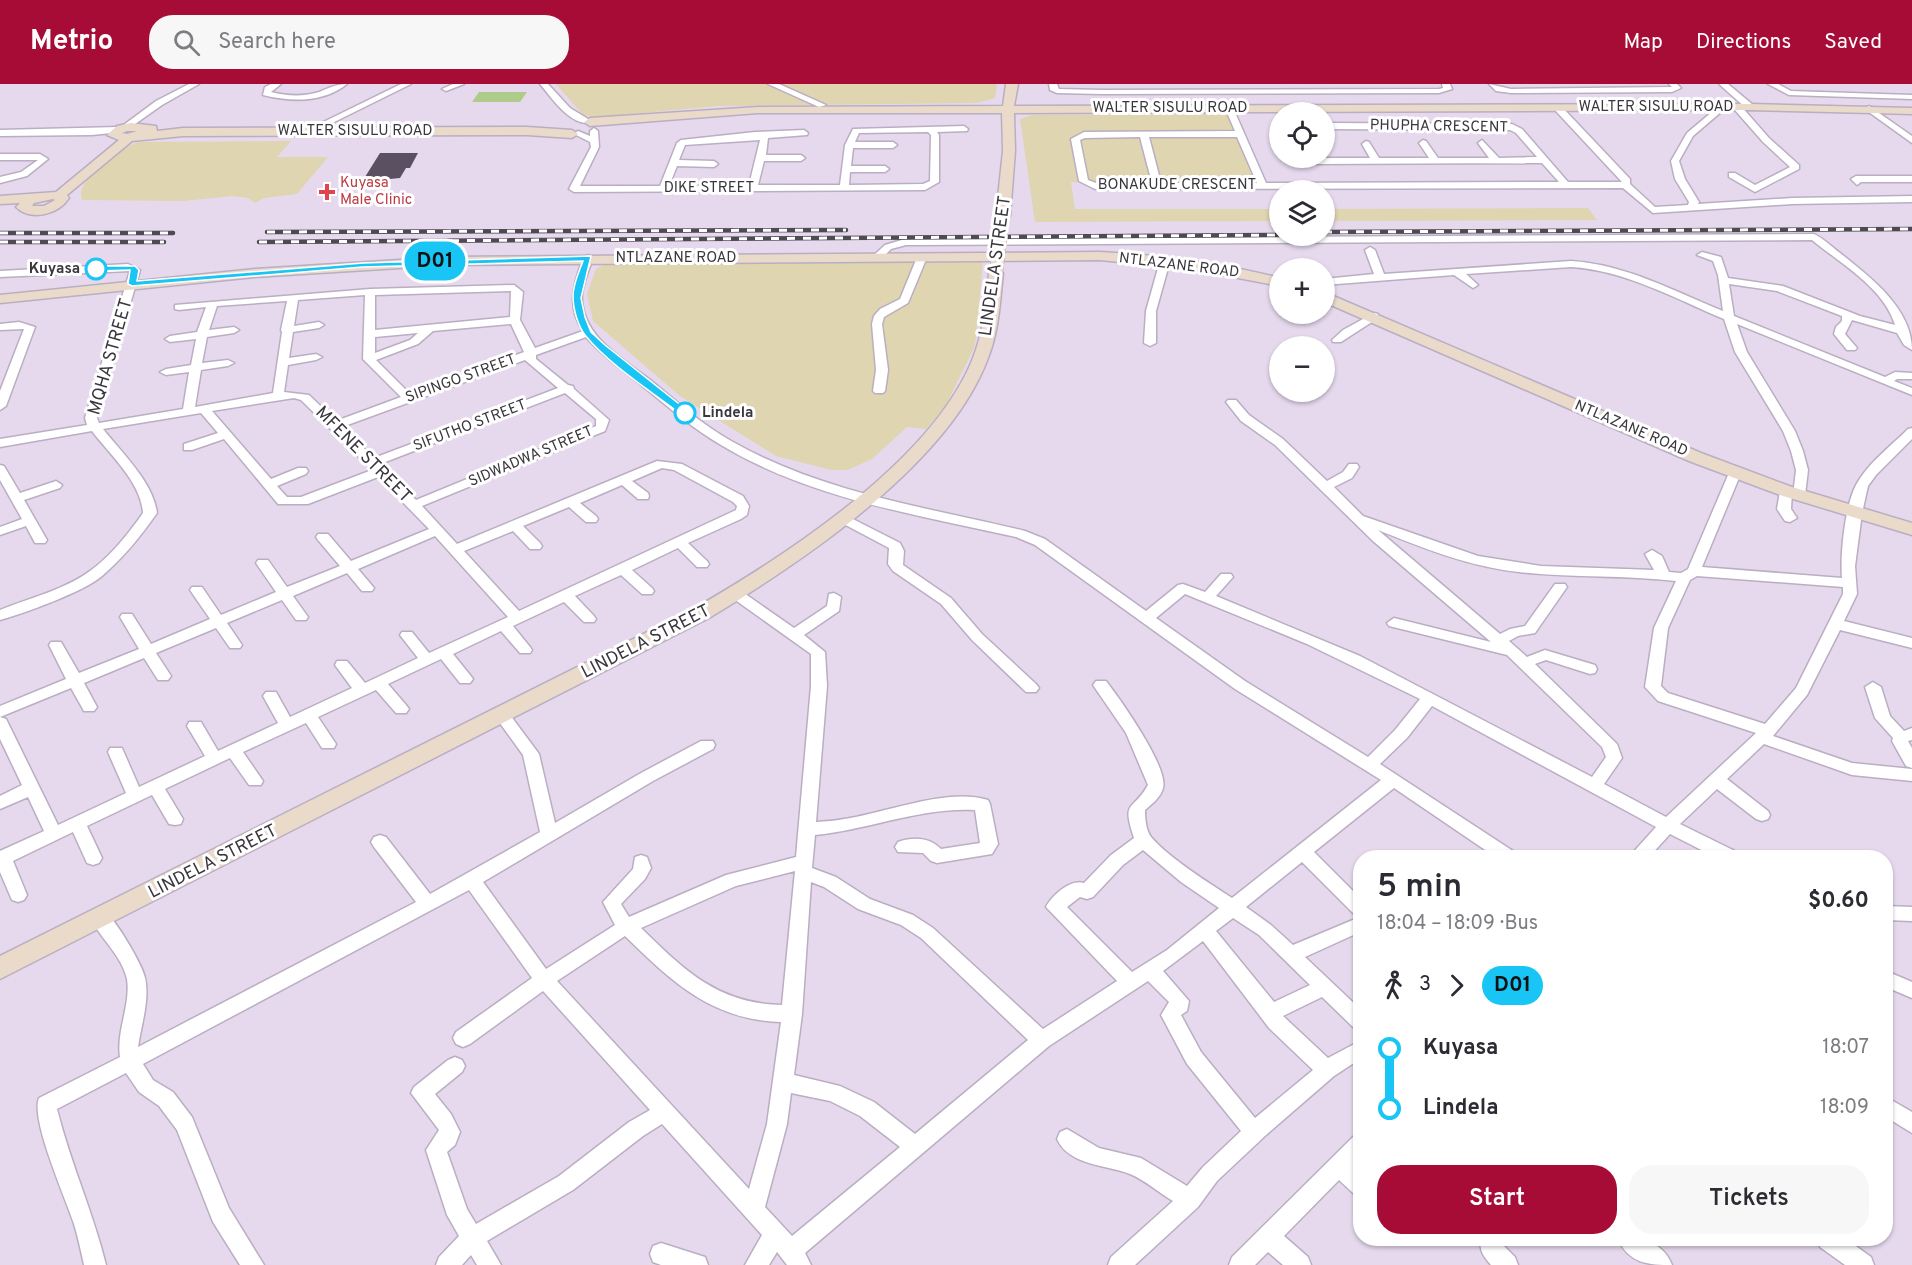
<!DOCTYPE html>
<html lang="en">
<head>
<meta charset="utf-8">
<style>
  :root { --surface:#fff; --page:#f7f7f7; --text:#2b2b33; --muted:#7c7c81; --accent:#a60c36 }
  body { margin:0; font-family:Overpass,sans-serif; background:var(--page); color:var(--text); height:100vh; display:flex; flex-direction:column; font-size:22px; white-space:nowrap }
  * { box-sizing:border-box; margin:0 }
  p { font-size:20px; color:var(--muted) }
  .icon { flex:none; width:33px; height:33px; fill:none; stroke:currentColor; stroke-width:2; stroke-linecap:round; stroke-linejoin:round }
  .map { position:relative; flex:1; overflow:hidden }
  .side { position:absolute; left:1353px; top:766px; width:540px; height:396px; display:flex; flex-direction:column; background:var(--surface); border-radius:24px; box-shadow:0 2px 4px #0004 }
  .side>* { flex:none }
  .badge { padding:0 12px; border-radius:20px; font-size:21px; line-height:39px }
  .controls { position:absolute; left:1269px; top:18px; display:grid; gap:12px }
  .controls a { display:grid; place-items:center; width:66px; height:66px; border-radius:50%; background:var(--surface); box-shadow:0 2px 4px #0004; font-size:30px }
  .map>.badge { position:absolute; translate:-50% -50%; box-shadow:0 0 0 3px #fff }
  .legs { display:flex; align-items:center; gap:9px; height:66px; padding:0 24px; font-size:20px }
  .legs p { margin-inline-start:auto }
  .head { display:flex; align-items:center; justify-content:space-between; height:102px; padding:0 24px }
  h1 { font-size:33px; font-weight:600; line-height:45px }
  .primary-button { display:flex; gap:12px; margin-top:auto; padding:12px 24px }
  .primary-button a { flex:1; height:69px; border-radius:24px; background:var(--accent); color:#fff; font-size:24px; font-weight:600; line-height:69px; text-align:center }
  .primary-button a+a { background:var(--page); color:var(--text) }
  ul { padding:0 24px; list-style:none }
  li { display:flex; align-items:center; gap:21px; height:60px; font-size:22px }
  li i { display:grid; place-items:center; width:9px; height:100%; margin:0 8px; background:currentColor }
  li i::after { content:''; width:15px; height:15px; margin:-8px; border:4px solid; border-radius:50%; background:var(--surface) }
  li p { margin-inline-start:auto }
  li:first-child i { background:linear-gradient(#0000 50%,currentColor 0) }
  li:last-child i { background:linear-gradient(currentColor 50%,#0000 0) }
  header { display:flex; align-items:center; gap:36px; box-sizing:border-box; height:84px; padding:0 30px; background:var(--accent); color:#fff }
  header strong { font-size:28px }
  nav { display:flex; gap:33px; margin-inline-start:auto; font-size:21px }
  .search { width:420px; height:54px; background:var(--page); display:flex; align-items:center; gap:15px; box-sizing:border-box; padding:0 21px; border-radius:24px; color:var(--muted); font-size:22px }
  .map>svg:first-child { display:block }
  .green { fill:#afcb8a }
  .sand { fill:#dfd5b0 }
  .building { fill:#5a5061 }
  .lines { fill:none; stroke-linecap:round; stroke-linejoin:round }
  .street-casing { stroke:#baaec2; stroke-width:3 }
  .secondary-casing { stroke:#baaec2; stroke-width:3 }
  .street { fill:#fff; fill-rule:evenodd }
  .secondary { fill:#e9daca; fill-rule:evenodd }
  .rail-casing { stroke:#4e4953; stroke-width:4.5 }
  .rail { stroke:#fff; stroke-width:3; stroke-dasharray:8; stroke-linecap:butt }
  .secondary-bridge-casing { stroke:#baaec2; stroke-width:14; stroke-linecap:butt }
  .secondary-bridge { stroke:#e9daca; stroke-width:13 }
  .line-1 { fill:#18c5f4; stroke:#fff; stroke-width:1.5 }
  .health-dot { fill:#e0444e; stroke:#fff; stroke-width:2 }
  .stop-1-dot { fill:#fff; stroke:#18c5f4; stroke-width:3 }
  .labels { text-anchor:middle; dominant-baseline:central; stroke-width:6; stroke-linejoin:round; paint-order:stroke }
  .far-street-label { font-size:15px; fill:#3a363e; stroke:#fff }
  .far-health-label { font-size:15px; fill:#be3a42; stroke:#fff; text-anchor:start }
  .far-stop-label { font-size:15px; font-weight:bold; fill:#3a363e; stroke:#fff; text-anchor:end }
  .street-label { font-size:18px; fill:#3a363e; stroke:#fff }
</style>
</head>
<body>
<header>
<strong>Metrio</strong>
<div class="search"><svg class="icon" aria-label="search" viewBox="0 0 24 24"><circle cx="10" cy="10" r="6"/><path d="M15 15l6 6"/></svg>Search here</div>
<nav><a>Map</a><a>Directions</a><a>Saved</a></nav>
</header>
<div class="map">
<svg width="1912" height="1181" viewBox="0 0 1912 1181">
  <rect width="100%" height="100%" fill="#e6d9ee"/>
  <path class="green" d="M479 8H527L520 18H472Z"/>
  <g class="sand">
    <path d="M556 0H997L995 14 977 19 719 22 597 33 583 31Z"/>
    <path d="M1227 30 1255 98H1071L1075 125H1279V137L1035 138 1020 35 1032 31Z"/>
    <path d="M291 57 277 73H328L297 110 264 114 255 119 248 114 232 112 183 117 82 116C80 109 81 104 86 98 96 85 124 62 139 58Z"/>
    <path d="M1588 124 1597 136 1324 137 1325 125Z"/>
    <path d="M983 177 975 262 946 321 926 345 907 343 872 375 848 386H831L776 372 680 312 593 237 587 210 596 185 607 179Z"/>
  </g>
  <path class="building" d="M380 69H418L410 84H406L400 94 370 97V93H365Z"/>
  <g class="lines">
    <defs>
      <g id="street">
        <path d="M189 0H199L162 21 128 45 121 43 156 17Z"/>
        <path d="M271 0H281L271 8C287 12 303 13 319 8 329 4 336 0 347 0 323 19 291 18 263 11L265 3Z"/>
        <path d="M401 0H411L310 50 303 48Z"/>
        <path d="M453 0H464L446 7 442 5Z"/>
        <path d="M540 0H548L570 24 588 35V39C569 40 551 13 540 0Z"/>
        <path d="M768 0H779L826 21 819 23Z"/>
        <path d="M1049 0H1057L1059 5 1102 6 1439 5 1443 4 1442 0H1450L1452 5 1439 9 1102 10 1057 9 1050 6Z"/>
        <path d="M1489 0 1511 5 1672 3 1669 0H1677L1681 4 1672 8 1511 9 1496 7Z"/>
        <path d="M1719 0H1728L1753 21V25H1747Z"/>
        <path d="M1768 0H1778L1791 7 1912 11V15L1789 11Z"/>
        <path d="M1554 21H1560L1630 95V100L1655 123 1688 121 1689 118 1675 95 1671 77 1687 49 1712 28 1708 23 1712 21 1721 28 1693 52 1679 77 1685 95 1699 118 1698 120 1792 114 1912 112V118L1792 120 1653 129 1623 104 1095 105 1079 97 1071 55 1084 48 1235 47 1225 24 1229 22 1233 24 1266 99 1559 98 1542 79 1314 80 1310 77 1314 74H1370L1362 60 1366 57 1369 58 1379 74H1429L1419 59 1423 56 1426 57 1438 74H1489L1478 59 1482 56 1499 74 1537 73 1516 49 1510 46 1324 45V39L1512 40 1522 45 1568 98H1622L1554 25ZM1140 53 1152 99H1096L1088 96 1080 56 1085 54ZM1149 53H1237L1257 99H1161Z"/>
        <path d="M1734 21H1740L1769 54 1799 81V85L1755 108 1729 93V89H1735L1755 101 1790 83 1763 58 1734 25Z"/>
        <path d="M1869 22 1912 52V59L1866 26 1865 24Z"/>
        <path d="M964 42 968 45 967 47 937 48 939 51V98L925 106 574 108 569 105 591 63 590 58 574 50 578 47 590 52V47L594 44 598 47 599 63 580 102H660L677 59 681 56 755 48 804 46 808 49 807 51 768 54 766 71H801L805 74 801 77H764L758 101H840L845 61 853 45ZM928 48 931 51 930 97 923 100 849 101 850 88H885L889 85 885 82H851L853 64H893L897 61 893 58H855L859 49ZM760 56 749 101 669 102 677 82 714 83 718 80 714 77 679 76 685 61Z"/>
        <path d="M118 43 121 44V48L92 51 0 52V46Z"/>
        <path d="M0 70H40L48 75 27 92 0 99V93L21 88 38 76H0Z"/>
        <path d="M1856 92H1912V98H1861L1857 101 1851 95Z"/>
        <path d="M1814 150C1823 154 1832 163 1840 169 1870 193 1912 224 1912 266L1904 261 1897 249 1852 236 1845 250 1857 264 1855 266H1847L1834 250 1836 243 1842 237V232L1777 207 1729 200 1734 232 1885 293 1895 288 1912 289V295H1897L1894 297 1912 304V311L1737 240 1747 268 1795 347 1803 367 1808 386 1805 411 1799 415 1793 411 1796 386 1791 367 1783 347 1735 268 1724 235C1676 215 1624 186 1571 183L1466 190 1478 201 1473 204 1454 191 1324 201V195L1374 190 1365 166 1370 163 1375 166 1384 190 1571 177C1624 180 1674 207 1723 227L1718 191 1713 177 1697 171 1702 168 1721 173 1728 194 1783 202 1860 232 1895 241C1884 204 1840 179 1812 156L906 161 891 165 881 175 872 173 885 161 905 155Z"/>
        <path d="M588 171 593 174C589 185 584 197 582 209 579 250 621 274 649 295 676 317 702 341 733 358 823 409 926 423 1025 447L1045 455 1146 527 1178 501 1183 500 1205 508 1221 490H1231L1233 493 1216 512 1360 572 1592 693 1606 673 1602 663 1507 571 1389 542 1387 539 1394 534 1491 558 1373 457 1275 361 1241 337 1226 318 1228 316H1236L1249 331 1283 355 1327 397 1343 388 1349 380H1357L1359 383 1352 394 1334 403 1363 432 1478 472 1541 482 1654 486 1645 470 1652 466 1662 472 1669 488 1681 489 1688 485 1729 389 1735 385 1741 389 1702 483 1842 494C1840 470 1845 422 1856 401 1868 379 1891 362 1908 345L1912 344V355L1876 391 1868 402 1862 429 1855 482 1857 510 1844 537 1912 554V564L1840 546 1807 611 1773 652 1852 679 1912 685V697L1852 691 1764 660 1727 695 1768 727 1770 731 1768 735 1762 737 1756 735 1717 705 1680 740 1739 769 1742 774H1717L1670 750 1648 774H1628L1656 743 1432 622 1407 654 1380 680 1516 769 1519 774H1497L1394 704 1314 768 1360 814V832L1354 830 1302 778 1246 823 1271 841 1293 861 1360 833V848L1305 873 1360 925V945L1353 943 1322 913 1283 932 1328 974 1360 957V975L1334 992 1266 1051 1217 1097 1198 1123 1135 1181H1108L1111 1173 1173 1117C1159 1109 1145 1096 1130 1090 1108 1081 1069 1082 1057 1055L1060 1048 1067 1045 1099 1064 1141 1074 1187 1102 1203 1083 1241 1047 1187 980 1161 931 1169 918 1148 897 1049 962 805 1169 811 1181H787L777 1168 769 1181H745L762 1151 662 1040 643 1052 573 1106 487 1157 501 1181H477L471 1171 462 1181H436L439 1173 459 1152 447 1131 426 1066 439 1046 411 1009 414 1003 448 976 455 973 462 976 465 982 462 988 435 1010 451 1030 460 1048 455 1061 447 1068 467 1125 476 1140 559 1092 629 1038 650 1026 543 907 470 960 463 963 456 960 453 954 456 948 532 894 469 806 143 980 153 996 173 1008 192 1033 229 1124 264 1181H240L213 1138 177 1046 159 1022 139 1008 126 989 57 1025C70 1078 93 1128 106 1181H84C81 1167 78 1153 74 1140 66 1115 30 1035 39 1014L120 973C116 947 131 921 127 895 122 872 101 855 91 835L94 830C98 828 103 827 107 830 117 838 143 882 145 894 150 915 141 942 138 963L416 818 374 763 371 758 374 753 380 751 386 753 430 810 540 748 523 671 494 631 497 627H507L539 670 555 739 641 689 701 657H713L715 661 713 665 653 697 483 798 546 885 615 841 603 818 633 785 635 773 641 771 647 773 651 784 645 795 621 820 629 833 726 791 796 773 811 602V570L731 513 729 510 731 507H741L794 544 827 522 829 510 834 509 841 513 839 527 804 551 825 568 827 602 816 738C825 737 835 737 844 735 885 729 948 703 988 716L990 720 998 760 992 770 937 779 931 777 923 769 898 768 895 763 898 758C913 753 929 753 941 765L980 759 975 726C921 723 868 746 815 751L812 784 836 793 870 815 913 831 933 844 1043 945 1117 897 1046 823C1052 811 1071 795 1084 799L1111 771 1134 754C1121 715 1133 728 1148 701L1126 649 1093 601 1096 597H1106C1120 615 1169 684 1163 704 1161 713 1152 720 1145 726 1145 735 1146 746 1151 753 1169 774 1209 799 1232 814L1381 696 1235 605 1035 461 1016 453C917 431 809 414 721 361 694 345 669 324 645 304 625 287 603 273 586 253L536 271V275L568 301 573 302 574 305 609 336 605 347 422 422 457 460 657 377 682 380 743 412 749 422 747 431 741 435 688 459 707 477 709 480 707 483H697L678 464 632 486 652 504 654 507 652 510H642L621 491 575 512 594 532 596 535 594 538H584L564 518 513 542 530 563 532 566 530 569H520L501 547 453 570 470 591 473 595 470 599H460L441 575 388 600 406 621 409 625 406 629H396L376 606 318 633 336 660 334 664H322L306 639 243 668 263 697 261 701H249L230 674 165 705 183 735 181 740 175 741 169 740 152 711 87 742 102 774 99 779 93 781 87 779 73 748 13 777 27 811 24 816 18 818 12 816 0 788V767L44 747 28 713 0 725V712L22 701 0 655V633L6 635 8 639 58 741 126 709 108 668 110 664H122L139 703 205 672 187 642 189 638H201L218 667 278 639 263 612 266 608H276L290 633 352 604 335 581 337 577H347L365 599 418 574 400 551 402 548H412L429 569 508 533 435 452 358 485 374 504 372 507H362L347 489 293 512 308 533 306 536H296L282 516 227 539 242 561 240 564H230L216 544 156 569 171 592 168 596H158L144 574 84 599 97 623 94 627H84L71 604 0 633V622L66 595 49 561 51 558H61L79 589 139 565 120 533 122 530H132L151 560 210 535 190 506 192 503H202L221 531 276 508 256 479 258 476H268L287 503 340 482 318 456 316 453 318 450H328L351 477 429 445 378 393 308 420H278L224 355 192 366H184V360L218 349 201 329 103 345C122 369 153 398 157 429 141 452 123 474 102 492 83 508 25 529 0 536V526C29 514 64 506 90 487 110 473 129 449 143 429 141 398 110 371 92 347L0 363V355L87 341 85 334 130 187 0 193V187L128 180 140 186 97 334 99 339 183 325 189 288 166 291 160 288 166 285 191 281 196 255 170 258 165 255 170 252 197 248 206 223 179 226 175 225V221L370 205 514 201 523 208 520 236 535 264 583 247C566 222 574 200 583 174ZM511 207 510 233 375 246V211ZM365 211 363 275 401 313 336 337 309 311 284 308 288 281 316 276 322 273 316 270 289 274 293 248 319 244 324 241 319 238 294 242 298 216ZM287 217 281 246 282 248 273 309 195 323 201 286 228 282 234 279 228 276 202 279 207 253 234 249 239 246 234 243 209 246 217 222ZM511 240 524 268 410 310 376 276 418 260 433 247ZM418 249 410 256 375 269V253ZM525 276 558 304 374 374 342 343ZM565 309 596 335V342L416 416 380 380ZM294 314 301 316 372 386 301 413H287L277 402 306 390 308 387 306 384H298L271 395 212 327ZM662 384 674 386 733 418 737 422 736 426 519 527 464 467 513 447 530 465H540L542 462 540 459 523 442 569 423 586 438H596L598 435 596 432 580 419 622 401 638 415H648L649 412 648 409 632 397ZM1378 446C1423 464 1470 483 1519 488 1571 494 1624 491 1676 497L1654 544 1645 603 1658 617 1756 649 1666 733 1604 700 1622 674 1617 660 1535 580 1546 576 1590 590 1595 589 1597 585 1595 581 1545 566 1527 573 1509 557 1518 552 1535 549 1567 503 1565 500H1555L1525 542 1510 545 1500 550ZM1697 492 1843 503V510L1796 604 1765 640 1668 609 1661 602 1668 544 1690 496ZM1185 510 1307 560 1420 615 1395 646 1368 673 1245 597 1156 534ZM1143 766 1181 798 1219 824 1167 866 1132 888 1067 823 1080 813 1087 815 1093 813 1123 781ZM795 787 782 921C718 920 684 886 641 844L736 802ZM811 798 824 803 858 825 901 841 921 854 1028 956 915 1050 874 1018 840 1002 794 991 802 930ZM1233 834 1259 851 1310 901 1274 918 1216 847ZM625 852C672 898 712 936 781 938L767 1040 749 1105 557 897ZM1203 857 1269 944 1313 986 1255 1034 1201 968 1181 931 1187 927 1189 917 1163 887ZM791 1009 830 1017 860 1032 900 1063 792 1152 765 1123 787 1040Z"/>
        <path d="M918 171 927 173 908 219 884 233 882 240 888 286 885 307 883 309H875L873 307 876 286 872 240 874 232 880 225 900 215Z"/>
        <path d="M1165 174 1170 177 1156 227V259L1150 262 1144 259 1146 227 1160 177Z"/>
        <path d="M1374 229 1378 230V234L1341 258H1333L1332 256 1343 246Z"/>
        <path d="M19 238 35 243 6 322 0 326V307L24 245 0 246V240Z"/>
        <path d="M0 381 4 382 20 409 56 397 62 401 60 404 24 416 47 456 45 459H35L26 442 0 451V443L22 435 0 396Z"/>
        <path d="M1786 403 1792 407 1791 425 1797 434 1790 438 1785 437 1777 425 1780 407Z"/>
        <path d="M843 430 900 459 904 467 903 481 951 514 982 550 1036 600 1039 604 1036 608H1026L972 556 941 520 893 487 888 480 889 464 838 437 836 434 838 431Z"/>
        <path d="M1873 598 1881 603 1890 632 1904 647 1912 644V656L1908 657 1912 664V684L1906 682 1892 657 1893 654 1875 634 1865 603Z"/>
        <path d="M1886 822 1912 823V837L1886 836Z"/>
        <path d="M1886 887 1912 898V914L1886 903Z"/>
        <path d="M1886 1013 1912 1028V1049L1886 1033Z"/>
        <path d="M1360 1050V1074L1353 1081 1360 1088V1112L1353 1109 1339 1096 1284 1152 1308 1173 1311 1181H1283L1268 1168 1255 1181H1229L1232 1173 1353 1053Z"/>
        <path d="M1480 1155H1502V1160L1515 1173 1518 1181H1491C1483 1172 1480 1167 1480 1155Z"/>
        <path d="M1618 1155C1641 1155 1662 1156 1672 1181 1649 1181 1629 1180 1618 1155Z"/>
        <path d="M1817 1155H1846L1871 1173 1874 1181H1845L1820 1163Z"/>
        <path d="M661 1159 705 1173 708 1181H661L653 1178 650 1170 653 1162Z"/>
      </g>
      <g id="secondary">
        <path d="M1006 0H1018L1014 22 1750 20 1912 24V30L1750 26 1014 29 1015 67 1010 132 1003 136 996 132 1003 67 1002 29H758L590 42 584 38 590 34 758 23 1003 22Z"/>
        <path d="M131 39 156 42 157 47 183 44 527 43 572 46 578 50 572 54 527 51 183 52 132 57 67 111 69 114C59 130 31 138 16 123L20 119 0 120V112L56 108 119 56 107 51 117 42ZM127 47H137L127 50 122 49ZM53 115 55 116 44 122H32L34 119Z"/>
        <path d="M1100 168C1161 171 1220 179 1280 194V202L1191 185 1100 176 448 181 255 193 0 219V211L255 185 448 173Z"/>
        <path d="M996 185 1003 189C1000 218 999 246 988 274 949 380 803 477 709 534L0 895V872L695 524C787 471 933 376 973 274 984 246 986 218 989 189Z"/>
        <path d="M1324 208 1701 369 1792 403 1912 439V451L1780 411 1689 377 1324 218Z"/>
      </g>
    </defs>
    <use href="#street" class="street-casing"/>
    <use href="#secondary" class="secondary-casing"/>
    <use href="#street" class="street"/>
    <use href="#secondary" class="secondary"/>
    <defs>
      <g id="rail">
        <path d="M267 148 846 146"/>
        <path d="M1324 148 1912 145"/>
        <path d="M0 149H173"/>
        <path d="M0 158H164"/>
        <path d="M259 158 1280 151"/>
      </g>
    </defs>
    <use href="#rail" class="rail-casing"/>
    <use href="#rail" class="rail"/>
    <defs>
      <path id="secondary-bridge" d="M996 189 1003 132"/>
    </defs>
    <use href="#secondary-bridge" class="secondary-bridge-casing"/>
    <use href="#secondary-bridge" class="secondary-bridge"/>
  </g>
  <path class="line-1" d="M591 172 581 214 585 233 591 248 605 261 688 327V331H682C652 308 608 280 585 251 578 242 573 225 573 212 573 200 579 188 583 177L363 183 132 202 128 200 130 186 96 187 92 185 96 182H135L139 186 137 197 363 179Z"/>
  <path class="health-dot" d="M324 99h6v6h6v6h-6v6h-6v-6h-6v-6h6z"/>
  <g class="stop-1-dot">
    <circle cx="96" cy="185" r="10"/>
    <circle cx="685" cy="329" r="10"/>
  </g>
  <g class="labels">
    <g class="far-street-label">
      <text x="1656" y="23">WALTER SISULU ROAD</text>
      <text x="1170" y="24">WALTER SISULU ROAD</text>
      <text transform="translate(1439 43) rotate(1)">PHUPHA CRESCENT</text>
      <text x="355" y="47">WALTER SISULU ROAD</text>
      <text x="1177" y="101">BONAKUDE CRESCENT</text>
      <text x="709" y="104">DIKE STREET</text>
      <text x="676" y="174">NTLAZANE ROAD</text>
      <text transform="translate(1179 182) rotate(7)">NTLAZANE ROAD</text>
      <text transform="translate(461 295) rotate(-20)">SIPINGO STREET</text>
      <text transform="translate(470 342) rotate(-21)">SIFUTHO STREET</text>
      <text transform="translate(1631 345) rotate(23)">NTLAZANE ROAD</text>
      <text transform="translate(531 373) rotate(-23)">SIDWADWA STREET</text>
    </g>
    <g class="far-health-label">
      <text x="340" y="99">Kuyasa<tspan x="340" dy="17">Male Clinic</tspan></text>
    </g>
    <g class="far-stop-label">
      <text x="80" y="185">Kuyasa</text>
      <text x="702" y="329" text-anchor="start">Lindela</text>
    </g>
    <g class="street-label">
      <text transform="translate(996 182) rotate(-82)">LINDELA STREET</text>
      <text transform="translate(111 273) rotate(-74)">MQHA STREET</text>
      <text transform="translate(363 371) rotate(45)">MFENE STREET</text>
      <text transform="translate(646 558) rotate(-27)">LINDELA STREET</text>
      <text transform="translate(213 778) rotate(-27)">LINDELA STREET</text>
    </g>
  </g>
</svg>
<div class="controls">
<a><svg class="icon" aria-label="locate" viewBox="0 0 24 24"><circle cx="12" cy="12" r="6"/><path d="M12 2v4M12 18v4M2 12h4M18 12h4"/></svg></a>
<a><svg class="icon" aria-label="layers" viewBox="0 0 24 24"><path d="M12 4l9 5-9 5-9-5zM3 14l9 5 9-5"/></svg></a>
<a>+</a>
<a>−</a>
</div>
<b class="badge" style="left:435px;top:177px;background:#18c5f4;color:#111">D01</b>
<section class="side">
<div class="head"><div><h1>5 min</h1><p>18:04 – 18:09 · Bus</p></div><b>$0.60</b></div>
<div class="legs"><svg class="icon" aria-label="walk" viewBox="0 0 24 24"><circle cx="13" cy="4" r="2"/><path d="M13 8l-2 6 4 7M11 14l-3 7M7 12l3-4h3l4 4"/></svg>3<svg class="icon" aria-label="forward" viewBox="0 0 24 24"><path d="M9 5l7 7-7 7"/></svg><b class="badge" style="background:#18c5f4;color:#111">D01</b></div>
<ul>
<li><i style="color:#18c5f4"></i><b>Kuyasa</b><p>18:07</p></li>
<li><i style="color:#18c5f4"></i><b>Lindela</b><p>18:09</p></li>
</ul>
<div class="primary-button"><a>Start</a><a>Tickets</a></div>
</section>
</div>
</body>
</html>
